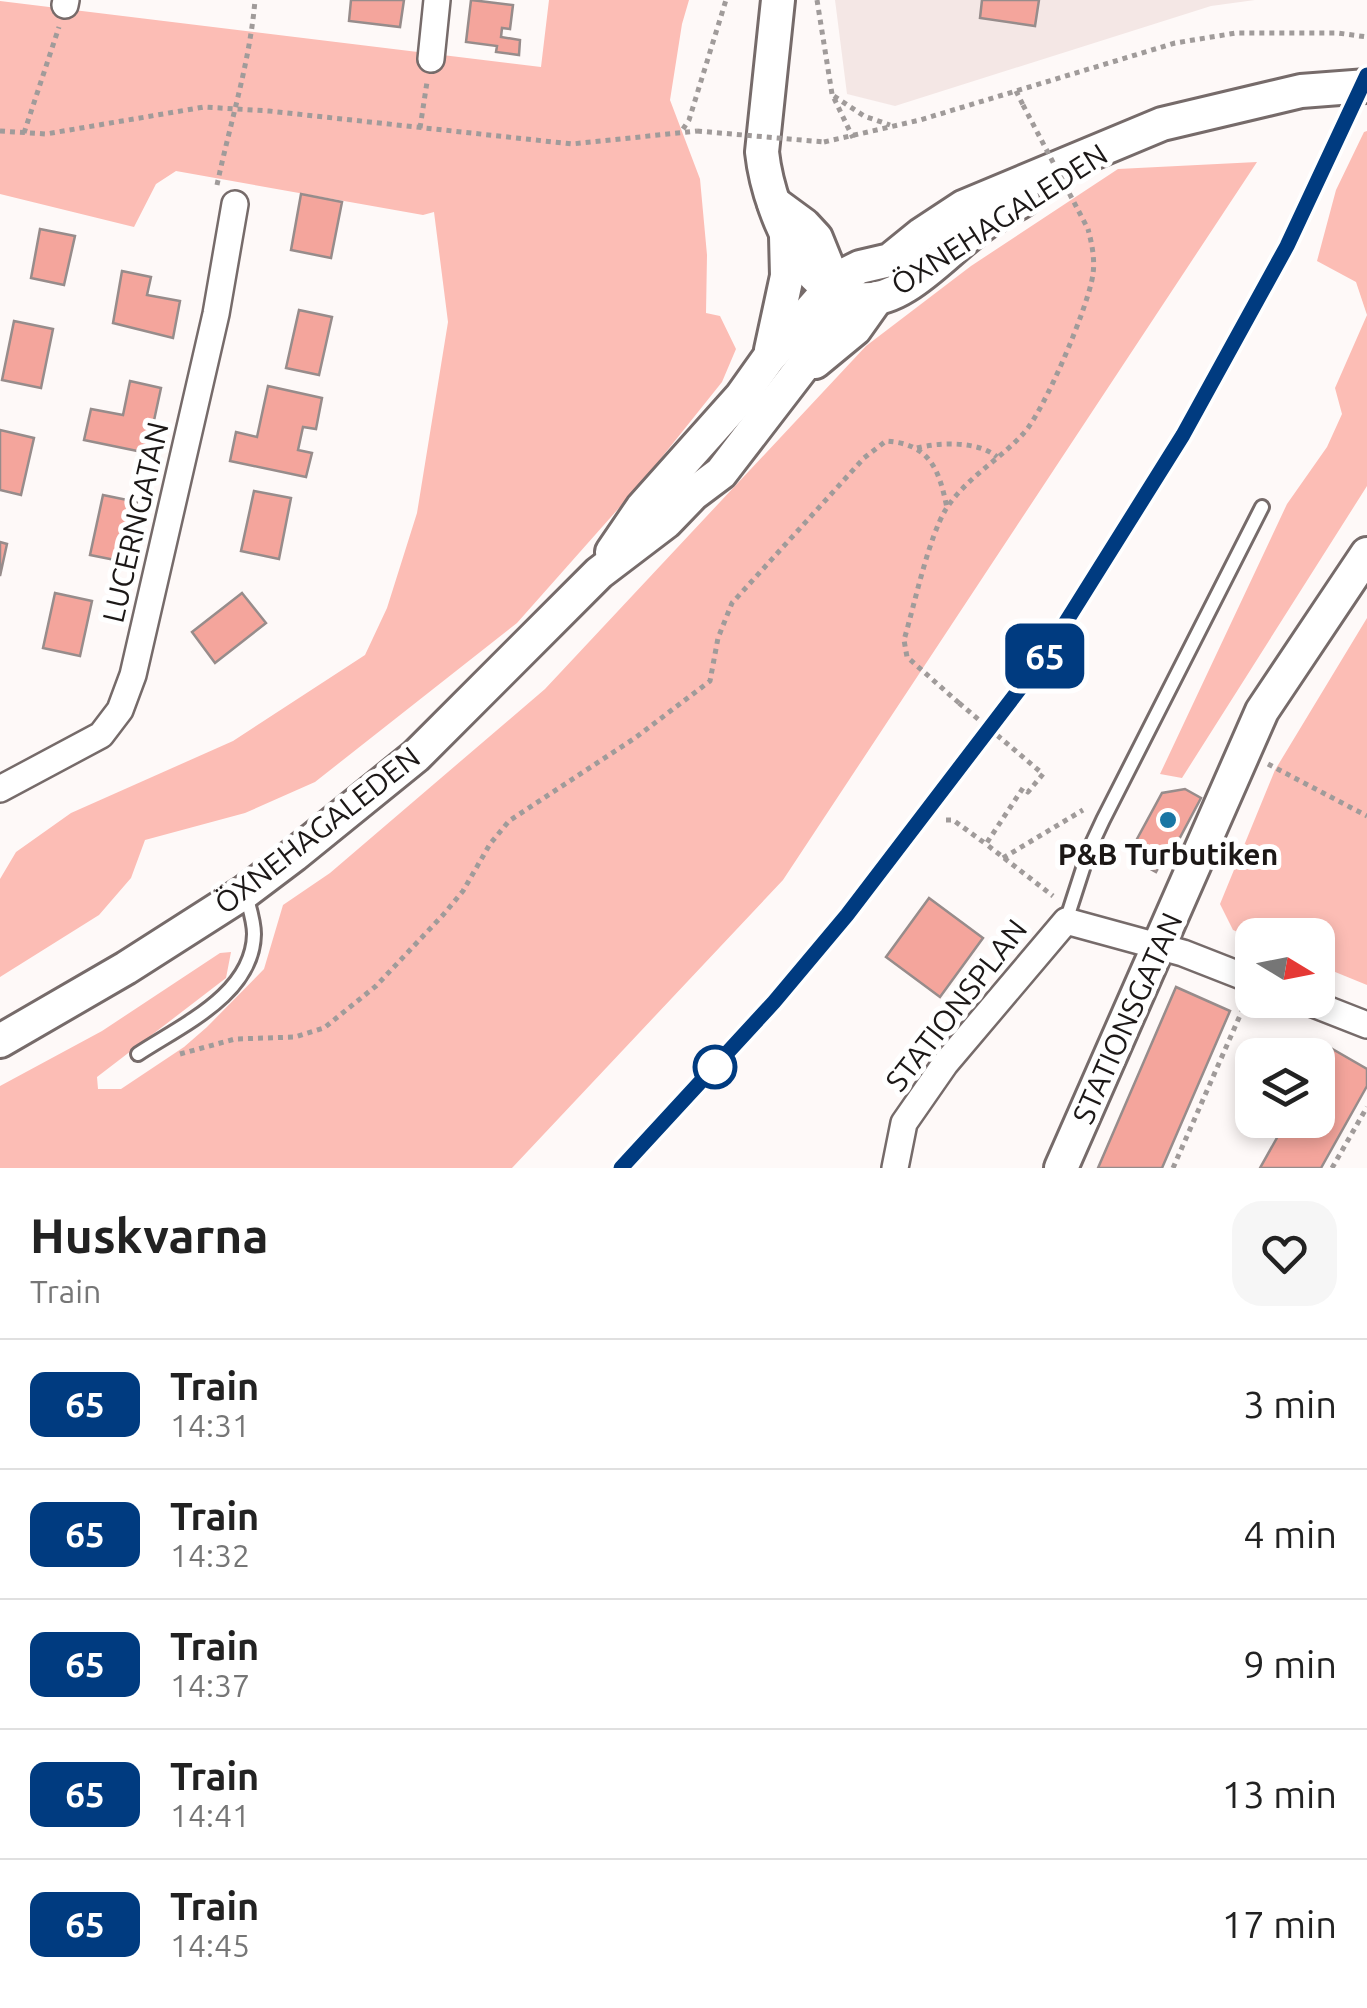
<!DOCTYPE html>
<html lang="en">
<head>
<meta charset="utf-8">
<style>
  :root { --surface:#fff; --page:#f6f6f6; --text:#222; --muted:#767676; --line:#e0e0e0 }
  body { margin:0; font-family:Ubuntu,sans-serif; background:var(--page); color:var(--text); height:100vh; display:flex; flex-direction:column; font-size:38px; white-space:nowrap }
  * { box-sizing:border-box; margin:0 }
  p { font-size:32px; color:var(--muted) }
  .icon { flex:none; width:55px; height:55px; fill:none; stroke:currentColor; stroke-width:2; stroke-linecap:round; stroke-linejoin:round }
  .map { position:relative; height:1168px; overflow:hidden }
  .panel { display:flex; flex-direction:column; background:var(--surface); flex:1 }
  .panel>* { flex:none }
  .badge { padding:0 20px; border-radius:15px; font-size:35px; line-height:65px }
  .needle { width:65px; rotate:100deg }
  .buttons { position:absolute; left:1235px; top:918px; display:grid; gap:20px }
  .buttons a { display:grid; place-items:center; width:100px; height:100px; border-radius:20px; background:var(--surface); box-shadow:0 5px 15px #0003; font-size:50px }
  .map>.badge { position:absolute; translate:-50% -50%; box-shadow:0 0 0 5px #fff }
  .round { display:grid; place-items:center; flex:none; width:105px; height:105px; border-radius:30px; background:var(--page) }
  .overview { display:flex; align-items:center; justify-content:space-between; height:170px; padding:0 30px }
  h1 { font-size:48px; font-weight:600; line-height:75px }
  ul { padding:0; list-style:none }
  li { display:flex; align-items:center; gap:30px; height:130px; padding:0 30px; border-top:2px solid var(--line) }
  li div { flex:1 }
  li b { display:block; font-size:38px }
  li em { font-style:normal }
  li .badge { min-width:110px; font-weight:700; text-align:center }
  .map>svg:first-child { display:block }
  .built { fill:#f4e7e5 }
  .green { fill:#fcbdb5 }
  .building { fill:#f4a59c; stroke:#978c8b; stroke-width:2.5 }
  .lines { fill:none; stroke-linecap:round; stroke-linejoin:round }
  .service-casing { stroke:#766b6a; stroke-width:18 }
  .minor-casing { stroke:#766b6a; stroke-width:30 }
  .tertiary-casing { stroke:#766b6a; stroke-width:38 }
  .path { stroke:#a09b9a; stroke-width:5; stroke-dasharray:5 5; stroke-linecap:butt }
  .service { stroke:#fff; stroke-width:12 }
  .minor { stroke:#fff; stroke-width:25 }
  .tertiary { stroke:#fff; stroke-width:32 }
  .rail { stroke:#696564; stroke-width:8; stroke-dasharray:5 10; stroke-linecap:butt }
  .path-bridge { stroke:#a09b9a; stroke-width:5; stroke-dasharray:5 5; stroke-linecap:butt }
  .line-casing { stroke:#fff; stroke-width:22 }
  .line { stroke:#003b80; stroke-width:15 }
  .poi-dot { fill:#1a76a4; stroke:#fff; stroke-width:4 }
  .stop-dot { fill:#fff; stroke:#003b80; stroke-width:5 }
  .labels { text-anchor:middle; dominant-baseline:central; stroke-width:10; stroke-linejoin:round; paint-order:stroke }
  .street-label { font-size:30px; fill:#1c1817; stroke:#fff }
  .poi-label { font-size:30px; font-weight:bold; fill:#1c1817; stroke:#fff }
</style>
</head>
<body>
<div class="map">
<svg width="1367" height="1168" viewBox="0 0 1367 1168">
  <rect width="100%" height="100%" fill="#fef9f8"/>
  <path class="built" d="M835 0H1255L1211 6 895 106 847 94Z"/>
  <g class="green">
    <path d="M549 0H689L682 24 670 100 700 179 707 255 706 313 720 316 736 349 722 382 642 482 517 623 315 782 245 813 145 840 131 878 99 915 0 977V879L16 852 71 813 233 741 365 655 387 608 417 513 448 322 434 212 423 215 176 171 156 184 134 227 0 194V1L541 67Z"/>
    <path d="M1367 131V486L1182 778 1160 774 1287 504 1327 447 1342 414 1335 388 1367 315 1356 282 1317 261 1336 190 1364 132Z"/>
    <path d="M1257 162 783 880 512 1168H0V1086L102 1031 220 953 231 952 226 978 97 1077 98 1089H121L184 1047 207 1027 264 969 283 905 330 873 545 689 866 346 971 266 1118 169Z"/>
    <path d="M1367 618V985L1318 965V935H1252V938L1233 930 1220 904 1275 770Z"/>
  </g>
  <g class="building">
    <path d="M351 0H404L400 27 349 21Z"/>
    <path d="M471 0 513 5 510 29 502 28 501 37 520 40 519 55 496 52 497 46 466 42Z"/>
    <path d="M982 0H1039L1035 26 980 18Z"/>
    <path d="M301 194 342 202 331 258 291 250Z"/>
    <path d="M40 229 75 236 64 285 31 278Z"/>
    <path d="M122 271 151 277 147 295 180 301 173 338 113 323Z"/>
    <path d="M299 310 332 317 319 375 286 368Z"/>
    <path d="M14 321 53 329 41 388 2 380Z"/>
    <path d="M130 381 161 388 147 453 84 440 91 409 123 415Z"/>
    <path d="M268 386 322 398 316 429 303 427 298 450 312 453 306 477 230 461 236 432 257 437Z"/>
    <path d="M0 430 34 438 21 495 0 490Z"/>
    <path d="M254 491 291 498 279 559 241 551Z"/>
    <path d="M103 495 137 502 125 562 90 555Z"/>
    <path d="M0 542 7 544 0 576Z"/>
    <path d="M55 593 92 601 80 656 43 648Z"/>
    <path d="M242 593 266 623 215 663 192 632Z"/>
    <path d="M1185 789 1201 798 1176 845 1172 843 1156 872 1136 861 1139 855 1131 850 1162 793Z"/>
    <path d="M929 898 983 938 940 997 886 957Z"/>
    <path d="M1176 987 1230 1011 1162 1168H1098Z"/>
    <path d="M1329 1047 1367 1069V1086L1321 1168H1260L1287 1120H1318V1067Z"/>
  </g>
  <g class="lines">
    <defs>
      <g id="service">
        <path d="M1066 921 1089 850 1103 820 1262 507"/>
        <path d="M138 1054C182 1025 253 994 254 934 254 921 249 907 246 895"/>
      </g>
      <g id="minor">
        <path d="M65 5 66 0"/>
        <path d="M431 59 437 0"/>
        <path d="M0 789 101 735 120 710 133 675 216 314 235 204"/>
        <path d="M1303 1000 1367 1025"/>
        <path d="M895 1168 904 1123 945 1064 1066 921 1183 953 1252 980"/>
      </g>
      <g id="tertiary">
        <path d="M778 0 762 152C769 217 820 340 906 286 932 270 954 246 978 228 992 217 1008 209 1023 200"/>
        <path d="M771 350 787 276 786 236"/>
        <path d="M815 362 855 329 877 298"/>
        <path d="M612 552 642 508 741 397 768 359 840 277 860 267 890 260 922 234 963 207 1162 124 1301 91 1367 86"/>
        <path d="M0 1041 126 968 245 892 294 855 416 756 599 573 666 522 693 494 721 473 814 352 832 310 831 275 816 238 804 225 774 203"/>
        <path d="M1061 1168 1262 711 1367 554"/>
      </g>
    </defs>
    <use href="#service" class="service-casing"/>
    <use href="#minor" class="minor-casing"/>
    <use href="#tertiary" class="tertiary-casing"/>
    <g class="path">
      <path d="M817 0 832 94 853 138"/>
      <path d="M1016 91 1023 105"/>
      <path d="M834 96 864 116 890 125"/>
      <path d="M420 128 427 82"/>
      <path d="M683 129 689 120 726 0"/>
      <path d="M0 131 46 134 204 107 269 111 572 144 697 131"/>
      <path d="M24 133 59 27"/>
      <path d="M824 142 920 120 1175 43 1236 33H1338L1367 37"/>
      <path d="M217 185C230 123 250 62 255 0"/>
      <path d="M917 448C940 442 979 441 997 457"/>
      <path d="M959 703 907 657 904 640C915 603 928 539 946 509 965 479 999 460 1023 434 1044 412 1089 305 1093 274 1095 259 1092 244 1088 229"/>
      <path d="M1268 764 1367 816"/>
      <path d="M1043 774 1028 792 1023 788 986 844 1053 896"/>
      <path d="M946 820H953L986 844"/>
      <path d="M1003 858 1083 810"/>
      <path d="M180 1054 235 1039 295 1037 324 1028 376 986 443 915 463 891 490 844 509 821 635 738 710 681 718 638 732 603 864 458 886 441C930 444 939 469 947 508"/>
      <path d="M1173 1168 1245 1004"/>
      <path d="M1332 1168 1367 1107"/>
    </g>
    <use href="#service" class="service"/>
    <use href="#minor" class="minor"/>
    <use href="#tertiary" class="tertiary"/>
    <path class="rail" d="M621 1168 774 1002 847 915 1044 657 1166 466 1287 247 1367 75"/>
    <g class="path-bridge">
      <path d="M1023 105 1088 229"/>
      <path d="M697 131 824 142"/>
      <path d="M959 703 1043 774"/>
    </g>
  </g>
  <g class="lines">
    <defs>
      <path id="line" d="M621 1168 774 1002 847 915 1044 657 1183 435 1287 246 1367 75"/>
    </defs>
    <use href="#line" class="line-casing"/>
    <use href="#line" class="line"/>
  </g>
  <circle class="poi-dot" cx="1168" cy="820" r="10"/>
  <circle class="stop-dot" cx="715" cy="1067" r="20"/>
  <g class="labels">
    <g class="street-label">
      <text transform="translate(999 219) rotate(-33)">ÖXNEHAGALEDEN</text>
      <text transform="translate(135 522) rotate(-77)">LUCERNGATAN</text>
      <text transform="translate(317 830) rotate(-38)">ÖXNEHAGALEDEN</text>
      <text transform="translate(956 1005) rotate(-52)">STATIONSPLAN</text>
      <text transform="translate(1127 1018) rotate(-66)">STATIONSGATAN</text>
    </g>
    <g class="poi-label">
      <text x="1168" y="854">P&amp;B Turbutiken</text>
    </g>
  </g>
</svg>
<div class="buttons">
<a><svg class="needle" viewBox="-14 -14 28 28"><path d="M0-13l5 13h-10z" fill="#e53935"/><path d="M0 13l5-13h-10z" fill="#767676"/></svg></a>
<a><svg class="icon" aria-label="layers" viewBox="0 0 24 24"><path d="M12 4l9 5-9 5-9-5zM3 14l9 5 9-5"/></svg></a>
</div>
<b class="badge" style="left:1045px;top:656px;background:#003b80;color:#fff">65</b>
</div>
<section class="panel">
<div class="overview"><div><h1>Huskvarna</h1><p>Train</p></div><a class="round"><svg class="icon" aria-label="heart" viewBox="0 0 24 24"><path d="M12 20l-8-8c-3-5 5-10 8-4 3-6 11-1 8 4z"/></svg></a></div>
<ul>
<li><span class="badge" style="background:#003b80;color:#fff">65</span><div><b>Train</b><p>14:31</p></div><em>3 min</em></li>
<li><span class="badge" style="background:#003b80;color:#fff">65</span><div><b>Train</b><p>14:32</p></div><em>4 min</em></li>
<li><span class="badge" style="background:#003b80;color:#fff">65</span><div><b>Train</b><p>14:37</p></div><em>9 min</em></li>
<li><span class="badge" style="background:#003b80;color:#fff">65</span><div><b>Train</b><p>14:41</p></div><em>13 min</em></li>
<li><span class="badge" style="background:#003b80;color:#fff">65</span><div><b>Train</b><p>14:45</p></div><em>17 min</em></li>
</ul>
</section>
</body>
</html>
